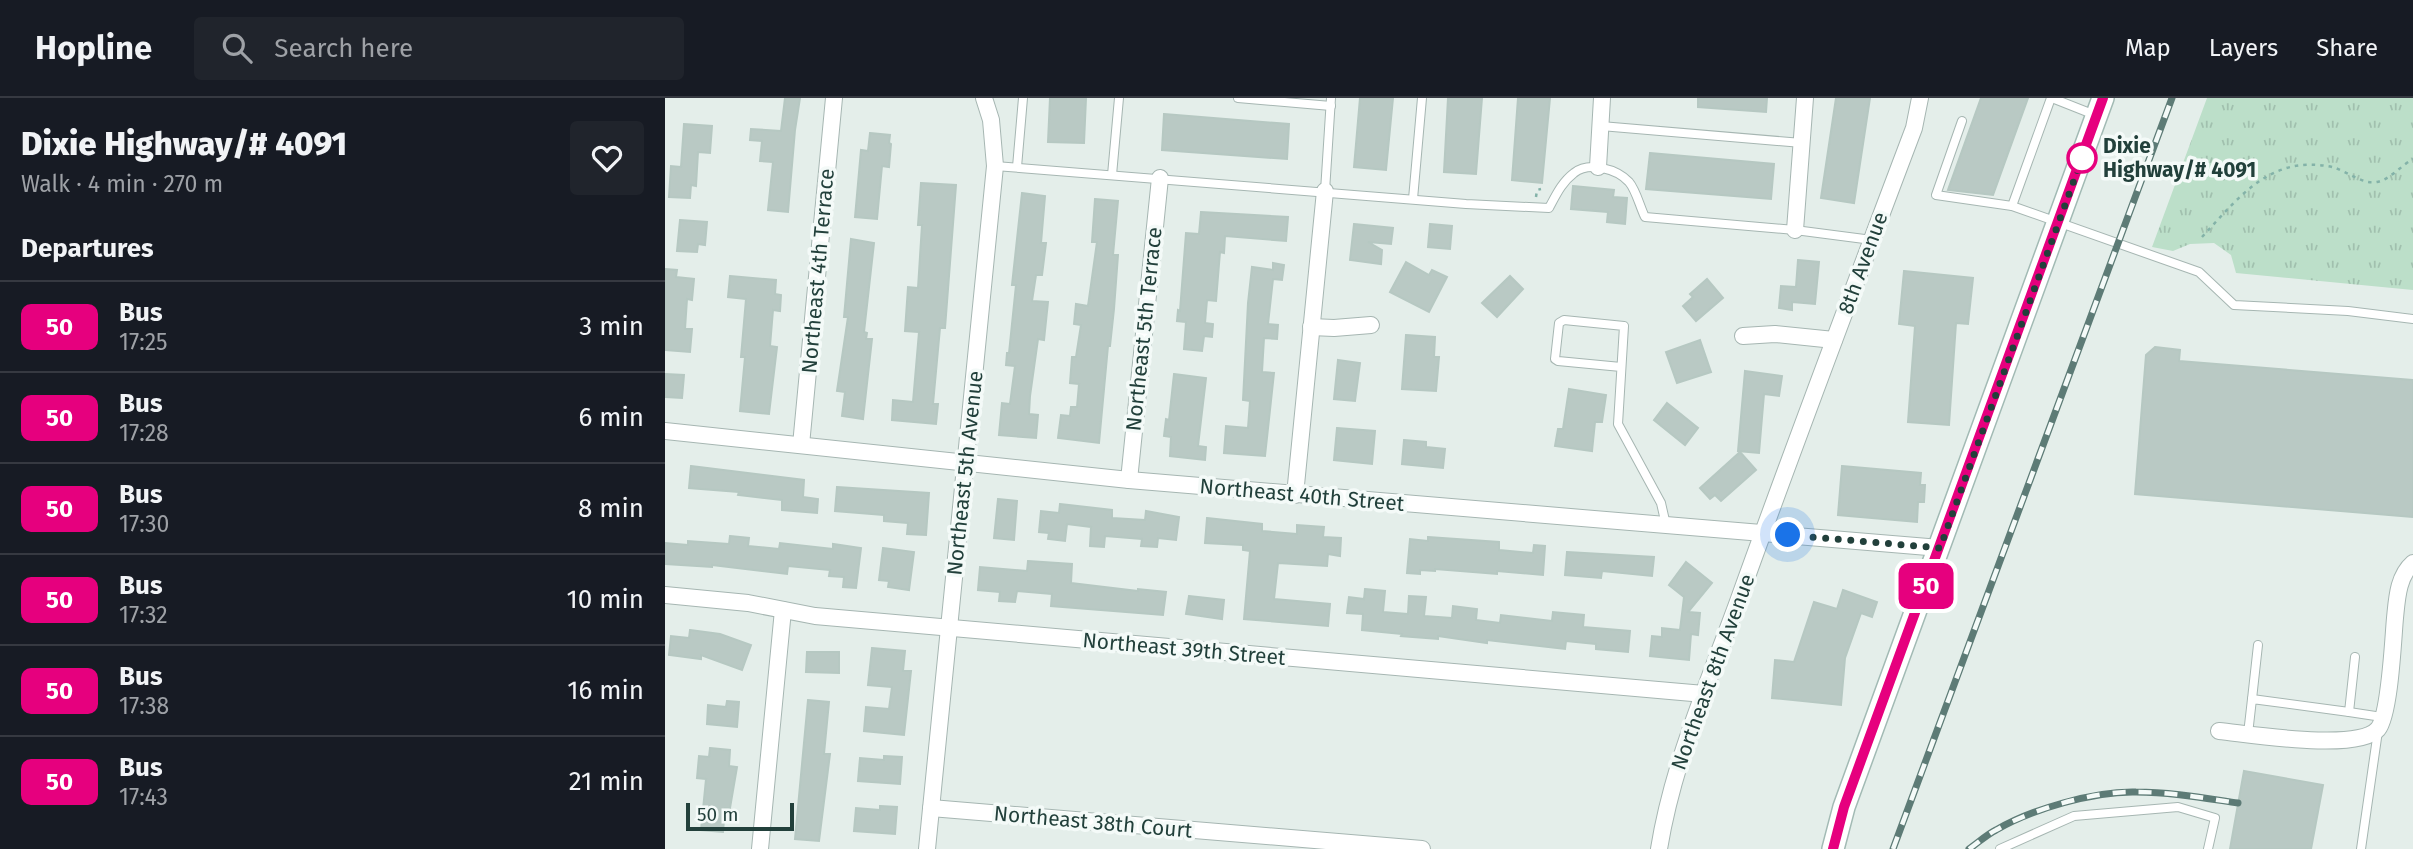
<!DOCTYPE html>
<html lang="en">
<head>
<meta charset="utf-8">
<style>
  :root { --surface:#171b24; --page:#20242c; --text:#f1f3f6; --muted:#9ea1a6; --line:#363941 }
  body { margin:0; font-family:"Fira Sans",sans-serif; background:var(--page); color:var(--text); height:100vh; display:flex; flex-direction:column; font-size:26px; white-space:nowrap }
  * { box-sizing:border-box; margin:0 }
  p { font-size:23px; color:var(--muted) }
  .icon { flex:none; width:38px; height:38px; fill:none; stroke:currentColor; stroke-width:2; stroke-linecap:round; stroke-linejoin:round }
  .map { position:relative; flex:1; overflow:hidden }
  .details { display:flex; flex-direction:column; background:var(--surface); width:665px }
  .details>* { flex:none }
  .badge { padding:0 14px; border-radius:10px; font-size:24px; line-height:46px }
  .scale { position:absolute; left:21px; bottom:18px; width:108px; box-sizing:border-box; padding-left:7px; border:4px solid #22403b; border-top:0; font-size:19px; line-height:24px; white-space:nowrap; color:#22403b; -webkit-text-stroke:5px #f4faf8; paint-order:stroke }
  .you { position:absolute; width:35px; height:35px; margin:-18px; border:5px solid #fff; border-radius:50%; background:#1a73e8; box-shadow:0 0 0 10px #1a73e833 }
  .map>.badge { position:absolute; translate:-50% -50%; box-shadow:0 0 0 4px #fff }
  h2 { padding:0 21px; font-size:26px; line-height:63px }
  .round { display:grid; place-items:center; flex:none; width:74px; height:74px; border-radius:7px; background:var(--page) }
  .headline { display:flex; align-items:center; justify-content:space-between; height:119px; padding:0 21px }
  h1 { font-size:33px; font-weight:800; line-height:52px }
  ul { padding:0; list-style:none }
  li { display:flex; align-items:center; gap:21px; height:91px; padding:0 21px; border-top:2px solid var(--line) }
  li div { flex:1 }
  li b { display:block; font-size:26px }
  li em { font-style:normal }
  li .badge { min-width:77px; font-weight:700; text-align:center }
  header { display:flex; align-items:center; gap:42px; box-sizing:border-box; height:98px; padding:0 35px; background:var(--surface); border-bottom:2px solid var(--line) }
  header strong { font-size:33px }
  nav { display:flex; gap:38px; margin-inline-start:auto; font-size:24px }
  .search { width:490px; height:63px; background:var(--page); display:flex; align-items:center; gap:18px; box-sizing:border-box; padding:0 24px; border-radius:7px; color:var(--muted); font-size:26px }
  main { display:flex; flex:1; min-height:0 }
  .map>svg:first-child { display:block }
  .grass { fill:url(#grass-tufts) }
  .building { fill:#b9c9c4; stroke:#b6c8c2; stroke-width:2 }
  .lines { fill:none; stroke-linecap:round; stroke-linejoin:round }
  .service-casing { stroke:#a6b6b2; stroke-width:10 }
  .minor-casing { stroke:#a6b6b2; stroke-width:18 }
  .secondary-casing { stroke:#a2bab4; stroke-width:24 }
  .path { stroke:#83b2a8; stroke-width:2.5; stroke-dasharray:3.5 5; stroke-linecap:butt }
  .service { stroke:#fff; stroke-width:8 }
  .minor { stroke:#fff; stroke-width:16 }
  .secondary { stroke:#fff; stroke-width:21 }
  .rail-casing { stroke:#5d7b76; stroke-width:7 }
  .rail { stroke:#f4faf8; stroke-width:4.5; stroke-dasharray:13; stroke-linecap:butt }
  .line-casing { stroke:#fff; stroke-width:16 }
  .line { stroke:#e6007e; stroke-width:10 }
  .walk { stroke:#22403b; stroke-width:7; stroke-dasharray:0 12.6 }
  .stop-dot { fill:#fff; stroke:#e6007e; stroke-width:3.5 }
  .labels { text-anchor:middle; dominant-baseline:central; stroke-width:7; stroke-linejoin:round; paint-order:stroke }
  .stop-label { font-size:21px; font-weight:bold; fill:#22403b; stroke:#f4faf8; text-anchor:start }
  .street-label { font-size:21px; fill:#22403b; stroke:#f4faf8 }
</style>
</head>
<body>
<header>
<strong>Hopline</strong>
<div class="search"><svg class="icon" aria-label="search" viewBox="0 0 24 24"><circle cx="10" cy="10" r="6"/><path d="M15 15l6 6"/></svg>Search here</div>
<nav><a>Map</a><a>Layers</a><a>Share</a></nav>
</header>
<main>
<section class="details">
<div class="headline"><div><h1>Dixie Highway/# 4091</h1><p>Walk · 4 min · 270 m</p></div><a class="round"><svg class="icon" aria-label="heart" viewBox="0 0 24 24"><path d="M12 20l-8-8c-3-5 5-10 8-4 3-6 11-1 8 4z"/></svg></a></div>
<h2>Departures</h2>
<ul>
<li><span class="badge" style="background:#e6007e;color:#fff">50</span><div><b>Bus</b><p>17:25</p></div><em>3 min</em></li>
<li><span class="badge" style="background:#e6007e;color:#fff">50</span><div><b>Bus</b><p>17:28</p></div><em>6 min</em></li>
<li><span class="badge" style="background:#e6007e;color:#fff">50</span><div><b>Bus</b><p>17:30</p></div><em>8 min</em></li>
<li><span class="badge" style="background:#e6007e;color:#fff">50</span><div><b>Bus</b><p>17:32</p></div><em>10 min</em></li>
<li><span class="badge" style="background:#e6007e;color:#fff">50</span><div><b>Bus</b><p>17:38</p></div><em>16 min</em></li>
<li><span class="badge" style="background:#e6007e;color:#fff">50</span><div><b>Bus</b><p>17:43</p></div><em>21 min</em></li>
</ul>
</section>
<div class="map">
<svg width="1748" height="751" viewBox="0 0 1748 751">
  <defs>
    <pattern id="grass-tufts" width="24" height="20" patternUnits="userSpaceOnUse" patternTransform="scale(1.75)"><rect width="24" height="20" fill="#bcdfc9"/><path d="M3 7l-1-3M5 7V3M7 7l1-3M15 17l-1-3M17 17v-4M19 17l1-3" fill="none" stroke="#a1c0ae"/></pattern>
  </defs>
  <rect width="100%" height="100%" fill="#e4eeea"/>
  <path class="grass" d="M1542 0H1748V192L1571 175 1566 157 1549 145 1525 146 1508 153 1487 149Z"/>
  <g class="building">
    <path d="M120 0H135L130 32 123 114 103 112 108 64 95 63 97 43 85 42 86 31 116 33Z"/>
    <path d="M385 0H421L419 45 383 44Z"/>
    <path d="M695 0H728L721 72 689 69Z"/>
    <path d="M783 0H817L811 76 779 74Z"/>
    <path d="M853 0H885L877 85 847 82Z"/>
    <path d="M1033 0H1102L1101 14 1033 9Z"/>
    <path d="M1171 0H1205L1189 105 1156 100Z"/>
    <path d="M1316 0H1363L1328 97 1283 92Z"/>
    <path d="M499 16 624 26 622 61 497 52Z"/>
    <path d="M19 26 47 28 45 55 33 54 31 88 26 87 25 100 4 99 6 68 16 69Z"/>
    <path d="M205 35 225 37 224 45 226 46 224 69 217 68 212 121 190 119 196 52 203 53Z"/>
    <path d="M985 55 1109 66 1106 101 981 91Z"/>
    <path d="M256 85 291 87 280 230H275L268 306H273L271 326 227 322 228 302 248 304 254 234 240 233 243 189 253 190 257 127H253Z"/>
    <path d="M908 88 949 92 948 99 962 100 960 126 942 124 943 114 906 111Z"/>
    <path d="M357 95 380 98 376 145H381L377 177H371L367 203 383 204 379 242 373 241 365 298 364 316 373 317 371 340 334 337 337 305 345 306 350 268 341 267 342 255H344L351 187H347Z"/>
    <path d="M430 101 453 103 448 157H453L449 211 445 248H443L434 345 393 340 396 317 405 318 406 309H412L414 286 405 285 407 259H411L416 227 409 226 411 206 423 208 432 144H427Z"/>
    <path d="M536 114 623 119 621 143 560 138 559 155 555 154 551 203 542 202 540 225 548 226 547 239 539 238 537 253 519 251 521 224 512 223 513 212 515 213 521 135 534 136Z"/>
    <path d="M15 122 42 124 40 147 33 146 32 154 12 153Z"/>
    <path d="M689 126 728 130 726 146 703 144 717 152 716 166 685 162Z"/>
    <path d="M765 126 787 128 785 151 763 149Z"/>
    <path d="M186 141 209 145 199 234 202 235 201 241H207L198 321 177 318 180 294 172 293 183 219H179Z"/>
    <path d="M1133 162 1154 164 1150 206 1127 204V212L1114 210 1116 188 1131 189Z"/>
    <path d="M741 164 764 177 767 172 782 179 764 214 725 194Z"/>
    <path d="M608 165 619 167 617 182 608 181 603 226 613 227 612 241 599 240 597 274 609 275 600 358 559 355 561 328 583 330 585 303 578 302 583 205 587 169 608 172Z"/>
    <path d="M0 171 12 172 11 179 29 181 27 202 22 201 20 231H27L25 254 0 252Z"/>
    <path d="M1239 173 1308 180 1303 226 1291 225 1284 327 1243 324 1250 228 1234 226Z"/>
    <path d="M65 178 111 182 110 196 116 197 115 213 108 212 105 248 112 249 104 316 75 313 80 259H76L81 201 63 199Z"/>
    <path d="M845 178 858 191 832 219 817 205Z"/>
    <path d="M1042 181 1058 200 1031 223 1018 208 1028 199 1025 196Z"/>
    <path d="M741 237 770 239 769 259H774L771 293 737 291Z"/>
    <path d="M1035 242 1046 274 1012 285 1001 254Z"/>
    <path d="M1490 249 1515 252 1514 263 1748 282V419L1470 396 1481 257Z"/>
    <path d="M673 262 695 265 690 303 669 301Z"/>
    <path d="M1080 273 1117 278 1114 298 1099 296 1094 355 1073 353Z"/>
    <path d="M0 276 19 277 17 300 0 299Z"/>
    <path d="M509 276 541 280 533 348 541 349 540 362 505 358 506 339 499 338 501 321 504 322Z"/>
    <path d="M904 291 941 297 937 324H930L927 353 890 348 893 331H898Z"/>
    <path d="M1002 305 1033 330 1020 347 989 322Z"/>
    <path d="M672 330 710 333 707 366 669 362Z"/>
    <path d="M739 342 761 344V349L780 351 778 370 737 366Z"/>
    <path d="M1075 354 1091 372 1056 403 1050 397 1045 401 1035 390Z"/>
    <path d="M26 368 139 382 138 399 153 401 152 415 117 412V402L73 397 74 394 24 390Z"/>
    <path d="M1177 368 1256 375 1255 387H1260L1259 404H1253L1252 424 1173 417Z"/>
    <path d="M172 389 264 395 261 437 242 436 243 425 219 423V417L170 413Z"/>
    <path d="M333 401 352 403 349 442 329 440Z"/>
    <path d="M395 406 447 412V420L480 422 481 413 514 419 511 442 493 440 492 449 476 448 477 441 440 438 439 449 425 448 426 429 402 426 400 443 383 441 384 435 374 434 376 413 394 415Z"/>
    <path d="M542 420 597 426V433L632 436V427L659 429 658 439 676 440 675 458 663 456 662 468 613 465 609 501 665 506 663 528 579 521 585 453 578 452V447L540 445Z"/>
    <path d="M65 438 84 440 83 448 114 451 115 445 168 451V446L196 450 191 490 178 489 179 479 164 478 165 472 123 468 122 476 47 467V469L0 466V445L23 447V443L64 446Z"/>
    <path d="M763 439 834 444V452L868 455 869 447 880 448 878 477 832 473V476L770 471V473L755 472V476L742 475 745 441 763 443Z"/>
    <path d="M218 450 249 454 244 492 223 489 224 483 214 482Z"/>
    <path d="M902 454 989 459 987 478 937 473 936 480 900 477Z"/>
    <path d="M363 463 407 466 406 485 473 493V491L501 494 498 517 386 508 387 496 352 493 350 504 334 503 335 494 313 492 315 469 362 473Z"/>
    <path d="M1021 464 1047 485 1023 514 1035 515 1033 537 1026 536 1024 562 985 558 987 538 997 539V530L1015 532 1019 499 1004 487Z"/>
    <path d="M700 491 720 493 718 514 743 516 744 498 761 499 759 518 787 520 788 508 812 511 811 522 835 525 836 517 887 523 888 514 919 517 918 529 965 533 963 554 931 551V546L901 543 900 551 822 542V545L773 538V541L736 538 737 536 697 532 698 516 682 515 684 499 699 501Z"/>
    <path d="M1178 492 1212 504 1207 519 1196 515 1180 560 1176 607 1107 600 1110 562 1129 564 1149 504 1172 511Z"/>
    <path d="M524 498 559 502 557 521 521 516Z"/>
    <path d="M25 532 55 536 86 547 77 572 36 557V561L4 557 6 538 24 540Z"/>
    <path d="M207 550 240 553 238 573H246L239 637 199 633 201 609 224 611 227 589 203 587Z"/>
    <path d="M142 554H174V575L141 574Z"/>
    <path d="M143 602 164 604 159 656H165L154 743 130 741Z"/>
    <path d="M62 603 74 604 72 629 42 626 43 607 61 609Z"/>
    <path d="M45 650 65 652 64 668 72 669 65 710H60L58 734 36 732 41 681 32 680 34 658 44 659Z"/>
    <path d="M219 658 237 659 235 686 193 683 195 660 219 662Z"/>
    <path d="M1579 673 1658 687 1646 751H1565Z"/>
    <path d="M215 708 232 709 230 736 189 733 191 710 215 712Z"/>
  </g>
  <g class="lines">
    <defs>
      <g id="service">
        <path d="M573 0 666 8"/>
        <path d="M1387 0 1430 17"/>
        <path d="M1297 23 1271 97 1347 108 1534 174 1569 207 1683 213 1748 221"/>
        <path d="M936 28 1137 45"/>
        <path d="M330 68 801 106 884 110C891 97 897 84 909 75 924 63 952 71 964 84 971 92 975 109 980 119L1130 132 1207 142"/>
        <path d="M352 69 358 0"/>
        <path d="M447 77 454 0"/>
        <path d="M660 93 666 0"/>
        <path d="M748 101 757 0"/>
        <path d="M1347 108 1386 0"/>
        <path d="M956 269 893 263 890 261 894 225 899 222 959 228 953 326 996 405 1001 427"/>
        <path d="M1587 601 1593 547"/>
        <path d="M1684 614 1717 619"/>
        <path d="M1583 636 1587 601 1684 614 1690 559"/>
        <path d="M1335 751 1409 718 1513 709 1550 720 1543 751"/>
        <path d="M1696 751 1713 633"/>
      </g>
      <g id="minor">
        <path d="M933 69 937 0"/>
        <path d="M1130 132 1140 0"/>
        <path d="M646 229 669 230 706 227"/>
        <path d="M1078 238 1110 236 1169 242"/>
        <path d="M0 333 464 382 1275 450"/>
        <path d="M136 347 169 0"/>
        <path d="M464 382 495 80"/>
        <path d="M630 397 660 93"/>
        <path d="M0 497 83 505 150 518 1039 596"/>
        <path d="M1554 633C1585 636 1693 654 1713 631 1725 616 1728 541 1730 520 1732 500 1733 478 1748 465"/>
        <path d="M266 710 757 751"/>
        <path d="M95 751 118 512"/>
        <path d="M262 751 330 68 326 22 319 0"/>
        <path d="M994 751C1008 664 1045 581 1075 498 1131 342 1190 186 1249 30L1255 0"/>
      </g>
      <path id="secondary" d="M1168 751 1179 709 1438 0"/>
    </defs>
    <use href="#service" class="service-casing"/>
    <use href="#minor" class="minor-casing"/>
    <use href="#secondary" class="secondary-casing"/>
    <g class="path">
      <path d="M871 99 872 92 876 91"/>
      <path d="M1537 139C1574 99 1606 56 1667 69 1682 73 1698 87 1712 84 1724 82 1737 67 1748 61"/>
    </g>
    <use href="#service" class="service"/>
    <use href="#minor" class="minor"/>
    <use href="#secondary" class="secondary"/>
    <defs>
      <g id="rail">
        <path d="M1228 751 1507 0"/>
        <path d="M1304 751C1313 745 1321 737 1331 732 1367 711 1429 693 1471 694 1506 694 1539 700 1573 705"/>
      </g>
    </defs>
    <use href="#rail" class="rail-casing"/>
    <use href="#rail" class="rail"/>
  </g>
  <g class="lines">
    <defs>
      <path id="line" d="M1168 751 1179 709 1438 0"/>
    </defs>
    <use href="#line" class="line-casing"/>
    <use href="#line" class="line"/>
    <path class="walk" d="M1123 437 1275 450 1419 55 1417 60"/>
  </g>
  <circle class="stop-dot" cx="1417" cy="60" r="14"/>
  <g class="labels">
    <g class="stop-label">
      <text x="1438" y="48">Dixie<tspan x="1438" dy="24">Highway/# 4091</tspan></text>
    </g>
    <g class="street-label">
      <text transform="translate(1198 165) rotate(-70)">8th Avenue</text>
      <text transform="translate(153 173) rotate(-85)">Northeast 4th Terrace</text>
      <text transform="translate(479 231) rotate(-84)">Northeast 5th Terrace</text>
      <text transform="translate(300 375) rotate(-84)">Northeast 5th Avenue</text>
      <text transform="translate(637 397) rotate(5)">Northeast 40th Street</text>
      <text transform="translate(519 551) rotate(5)">Northeast 39th Street</text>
      <text transform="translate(1048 574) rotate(-70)">Northeast 8th Avenue</text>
      <text transform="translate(428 724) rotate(5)">Northeast 38th Court</text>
    </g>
  </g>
</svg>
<div class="scale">50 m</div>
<div class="you" style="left:1123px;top:437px"></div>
<b class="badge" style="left:1261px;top:488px;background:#e6007e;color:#fff">50</b>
</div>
</main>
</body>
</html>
